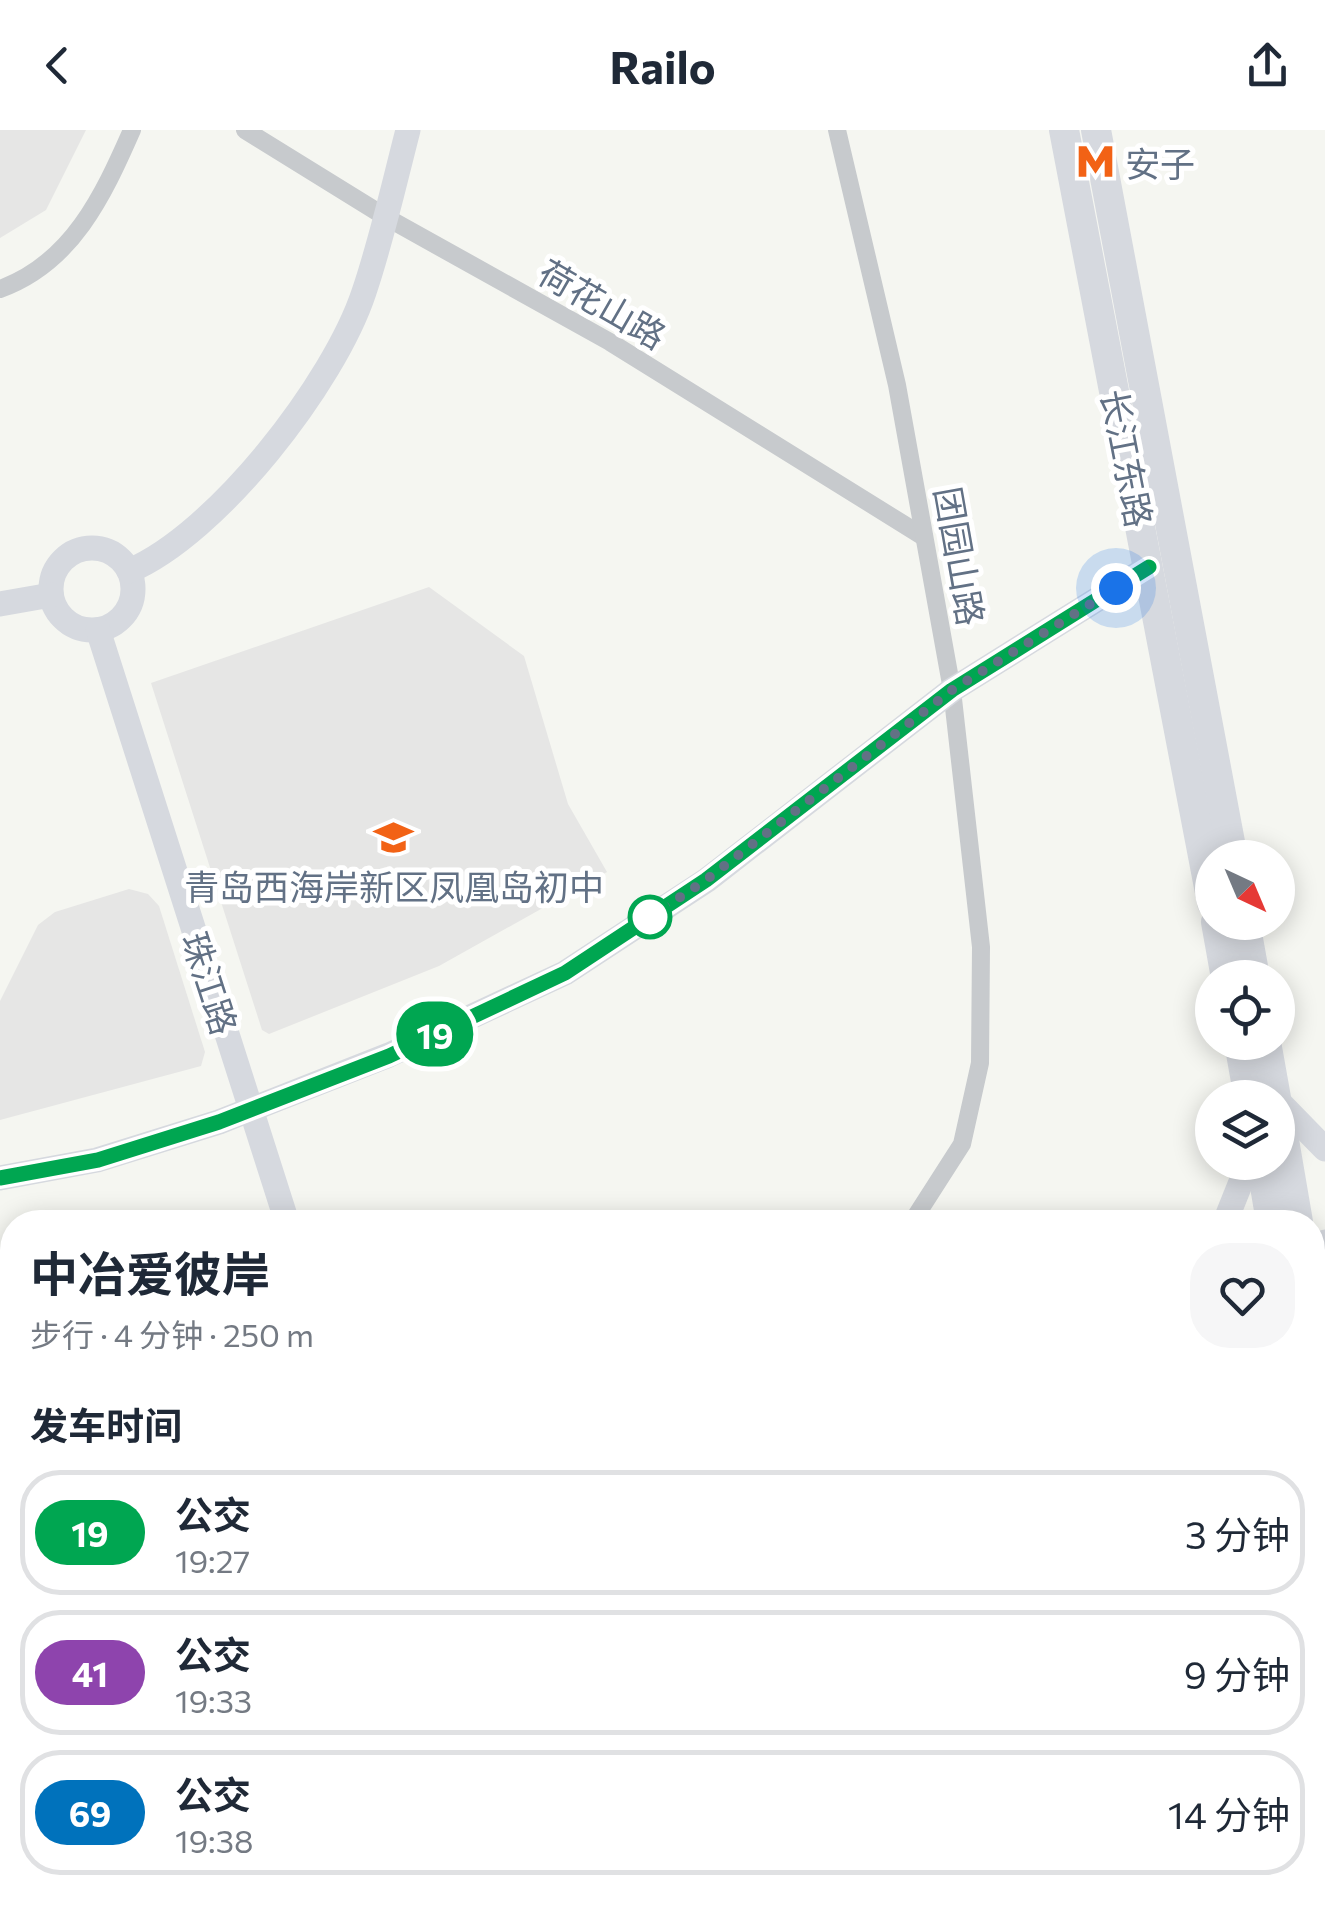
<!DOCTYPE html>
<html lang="zh">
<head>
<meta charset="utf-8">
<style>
  :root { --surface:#fff; --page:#f6f6f7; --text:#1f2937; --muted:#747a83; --line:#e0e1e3 }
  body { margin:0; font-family:Commissioner,"Noto Sans SC",sans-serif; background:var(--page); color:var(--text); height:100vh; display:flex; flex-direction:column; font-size:38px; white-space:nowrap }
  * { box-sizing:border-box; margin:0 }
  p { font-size:32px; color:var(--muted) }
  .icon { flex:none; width:55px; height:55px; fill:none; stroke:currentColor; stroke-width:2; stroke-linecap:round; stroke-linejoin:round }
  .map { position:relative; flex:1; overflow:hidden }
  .sheet { position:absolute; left:0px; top:1080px; width:1325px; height:702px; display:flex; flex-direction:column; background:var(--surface); border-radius:40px 40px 0 0; box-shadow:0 5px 25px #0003 }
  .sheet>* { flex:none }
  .badge { padding:0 20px; border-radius:32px; font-size:35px; line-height:65px }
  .needle { width:65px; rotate:136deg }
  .fabs { position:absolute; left:1195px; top:710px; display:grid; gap:20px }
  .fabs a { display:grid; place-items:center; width:100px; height:100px; border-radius:50%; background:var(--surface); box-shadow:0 5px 25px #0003; font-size:50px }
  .you { position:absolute; width:50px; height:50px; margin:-25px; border:8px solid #fff; border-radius:50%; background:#1a73e8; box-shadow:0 0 0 15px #1a73e833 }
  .map>.badge { position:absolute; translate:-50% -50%; box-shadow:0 0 0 5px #fff }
  h2 { padding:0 30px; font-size:38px; line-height:90px }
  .round { display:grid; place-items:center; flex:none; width:105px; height:105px; border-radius:40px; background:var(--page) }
  .overview { display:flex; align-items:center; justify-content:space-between; height:170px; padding:0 30px }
  h1 { font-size:48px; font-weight:700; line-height:75px }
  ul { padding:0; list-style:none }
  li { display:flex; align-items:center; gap:30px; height:125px; margin:0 20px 15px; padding:0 10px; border:5px solid var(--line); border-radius:40px }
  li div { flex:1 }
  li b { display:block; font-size:38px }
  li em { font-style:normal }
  li .badge { min-width:110px; font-weight:700; text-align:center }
  header { display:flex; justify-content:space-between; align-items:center; height:130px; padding:0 30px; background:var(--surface); font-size:45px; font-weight:700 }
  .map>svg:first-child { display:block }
  .built { fill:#e6e6e5 }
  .park { fill:url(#park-dots) }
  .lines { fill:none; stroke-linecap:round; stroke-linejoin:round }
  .street { stroke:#c7cacd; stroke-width:18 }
  .secondary { stroke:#d6d9df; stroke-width:25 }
  .primary { stroke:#d6d9df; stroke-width:30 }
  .line-casing { stroke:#fff; stroke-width:22 }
  .line { stroke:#00a651; stroke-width:15 }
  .walk { stroke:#627185; stroke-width:10; stroke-dasharray:0 18 }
  .stop-dot { fill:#fff; stroke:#00a651; stroke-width:5 }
  .labels { text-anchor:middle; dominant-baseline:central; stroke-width:10; stroke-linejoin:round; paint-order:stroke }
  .poi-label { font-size:35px; fill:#627185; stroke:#fff; text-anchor:start }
  .street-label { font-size:35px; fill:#627185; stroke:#fff }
</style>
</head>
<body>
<header><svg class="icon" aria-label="back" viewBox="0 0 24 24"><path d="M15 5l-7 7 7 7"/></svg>Railo<svg class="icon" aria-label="share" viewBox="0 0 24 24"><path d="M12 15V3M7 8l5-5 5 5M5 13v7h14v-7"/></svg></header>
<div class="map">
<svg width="1325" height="1782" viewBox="0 0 1325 1782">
  <defs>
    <pattern id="park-dots" width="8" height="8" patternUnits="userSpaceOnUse" patternTransform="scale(2.5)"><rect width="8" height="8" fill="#d5ded2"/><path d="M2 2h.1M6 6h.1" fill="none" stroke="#b0b8b0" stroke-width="1.8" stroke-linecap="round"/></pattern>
  </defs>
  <rect width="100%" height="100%" fill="#f5f6f1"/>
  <g class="built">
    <path d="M0 0H86L46 80 0 108Z"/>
    <path d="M429 457 524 526 568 674 607 742 439 836 269 904 262 900 151 553Z"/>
    <path d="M129 759 148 764 159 776 205 922 201 936 0 990V871L38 795 55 782Z"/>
    <path d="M898 1770H1310L1325 1773V1782H896Z"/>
  </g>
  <path class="park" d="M12 1471V1611L0 1615V1480Z"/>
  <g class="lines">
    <g class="street">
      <path d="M245 0 384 86 610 212 924 407"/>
      <path d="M837 0 897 255 952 560 981 817 980 933 962 1014 912 1092"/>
      <path d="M0 159C72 133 103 66 132 0"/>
      <path d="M0 1467 12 1459"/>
    </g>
    <g class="secondary">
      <circle cx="92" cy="459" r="41"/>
      <path d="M129 441C217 404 334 253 364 162 382 109 394 54 408 0"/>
      <path d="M0 474 51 465"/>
      <path d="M98 500 287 1092"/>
      <path d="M1278 971 1325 1019"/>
      <path d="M0 1048 97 1030 219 992 389 925 565 843 707 750 952 560 1149 437"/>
      <path d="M1225 1092 1249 1032"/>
      <path d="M1312 1119 1325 1112"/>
      <path d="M0 1670 12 1664"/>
      <path d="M0 1696 12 1691"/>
    </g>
    <g class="primary">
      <path d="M1064 0 1212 773"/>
      <path d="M1096 0 1233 728"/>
      <path d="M1216 792 1226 848"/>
      <path d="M1245 792 1255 848"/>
      <path d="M1239 912 1249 968"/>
      <path d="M1266 912 1276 968"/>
      <path d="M1278 975 1298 1092"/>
      <path d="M1261 1032 1271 1092"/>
      <path d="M1312 1167 1325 1231"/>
      <path d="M1312 1303 1325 1368"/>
    </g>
  </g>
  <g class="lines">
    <defs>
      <path id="line" d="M0 1048 98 1030 219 992 389 926 565 843 706 750 952 560 1149 437"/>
    </defs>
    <use href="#line" class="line-casing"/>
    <use href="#line" class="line"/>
    <path class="walk" d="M650 787 706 750 952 560 1116 458"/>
  </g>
  <defs>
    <symbol id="metro-bare" viewBox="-9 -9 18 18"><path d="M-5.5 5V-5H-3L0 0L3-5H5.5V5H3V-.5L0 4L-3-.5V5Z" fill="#f26215" stroke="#fff" stroke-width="2.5" paint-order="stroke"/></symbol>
    <symbol id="school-bare" viewBox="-9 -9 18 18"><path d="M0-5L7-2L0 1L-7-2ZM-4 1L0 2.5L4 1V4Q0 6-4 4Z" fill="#f26215" stroke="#fff" stroke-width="2.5" paint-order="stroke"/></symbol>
  </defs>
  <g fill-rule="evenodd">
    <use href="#metro-bare" x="1068" y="4" width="55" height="55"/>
    <use href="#school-bare" x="366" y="680" width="55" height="55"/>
  </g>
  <circle class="stop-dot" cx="650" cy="787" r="20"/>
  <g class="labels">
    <g class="poi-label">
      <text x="1125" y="32">安子</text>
      <text x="394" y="755" text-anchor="middle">青岛西海岸新区凤凰岛初中</text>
    </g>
    <g class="street-label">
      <text transform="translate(603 173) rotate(30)">荷花山路</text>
      <text transform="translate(1128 328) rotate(79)">长江东路</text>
      <text transform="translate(961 426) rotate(80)">团园山路</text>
      <text transform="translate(211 853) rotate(72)">珠江路</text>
    </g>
  </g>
</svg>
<div class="fabs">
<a><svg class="needle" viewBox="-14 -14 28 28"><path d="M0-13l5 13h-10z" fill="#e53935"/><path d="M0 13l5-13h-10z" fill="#747a83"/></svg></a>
<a><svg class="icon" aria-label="locate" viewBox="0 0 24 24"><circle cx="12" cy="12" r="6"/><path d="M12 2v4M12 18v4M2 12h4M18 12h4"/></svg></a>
<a><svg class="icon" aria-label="layers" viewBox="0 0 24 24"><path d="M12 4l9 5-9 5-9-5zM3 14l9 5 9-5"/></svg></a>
</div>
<div class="you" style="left:1116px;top:458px"></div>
<b class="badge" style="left:435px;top:904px;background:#00a651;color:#fff">19</b>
<section class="sheet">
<div class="overview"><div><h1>中冶爱彼岸</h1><p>步行 · 4 分钟 · 250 m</p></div><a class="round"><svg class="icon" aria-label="heart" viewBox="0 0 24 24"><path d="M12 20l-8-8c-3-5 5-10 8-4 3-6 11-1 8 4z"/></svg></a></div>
<h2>发车时间</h2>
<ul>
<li><span class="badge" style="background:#00a651;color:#fff">19</span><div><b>公交</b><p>19:27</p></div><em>3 分钟</em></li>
<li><span class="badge" style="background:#8e44ad;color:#fff">41</span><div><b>公交</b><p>19:33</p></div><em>9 分钟</em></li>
<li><span class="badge" style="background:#0072bc;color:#fff">69</span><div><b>公交</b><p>19:38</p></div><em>14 分钟</em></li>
</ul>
</section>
</div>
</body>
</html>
